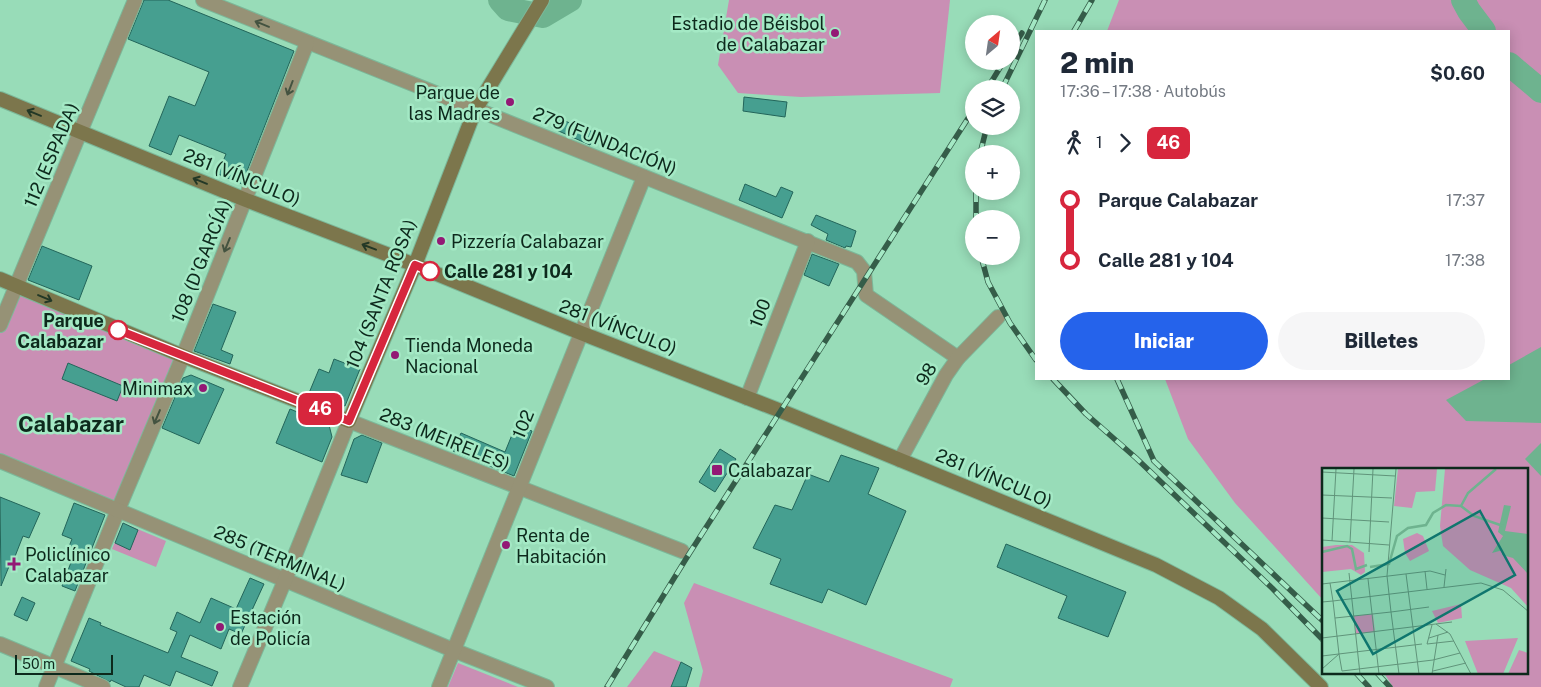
<!DOCTYPE html>
<html lang="es">
<head>
<meta charset="utf-8">
<style>
  :root { --surface:#fff; --page:#f6f6f7; --text:#1f2937; --muted:#747a83; --accent:#2563eb }
  body { margin:0; font-family:"Public Sans",sans-serif; background:var(--page); color:var(--text); height:100vh; display:flex; flex-direction:column; font-size:19px; white-space:nowrap }
  * { box-sizing:border-box; margin:0 }
  p { font-size:16px; color:var(--muted) }
  .icon { flex:none; width:28px; height:28px; fill:none; stroke:currentColor; stroke-width:2; stroke-linecap:round; stroke-linejoin:round }
  .map { position:relative; flex:1; overflow:hidden }
  .drawer { position:absolute; left:1035px; top:30px; width:475px; height:350px; display:flex; flex-direction:column; background:var(--surface); border-radius:0px; box-shadow:0 2px 12px #0003 }
  .drawer>* { flex:none }
  .badge { padding:0 10px; border-radius:8px; font-size:18px; line-height:32px }
  .needle { width:32px; rotate:29deg }
  .fabs { position:absolute; left:965px; top:15px; display:grid; gap:10px }
  .fabs a { display:grid; place-items:center; width:55px; height:55px; border-radius:50%; background:var(--surface); box-shadow:0 2px 12px #0003; font-size:25px }
  .scale { position:absolute; left:15px; bottom:12px; width:98px; box-sizing:border-box; padding-left:5px; border:2px solid #0d291c; border-top:0; font-size:14px; line-height:18px; white-space:nowrap; color:#0d291c; -webkit-text-stroke:4px #a4e9c5; paint-order:stroke }
  .map>.badge { position:absolute; translate:-50% -50%; box-shadow:0 0 0 2px #fff }
  .legs { display:flex; align-items:center; gap:8px; height:55px; padding:0 25px; font-size:16px }
  .legs p { margin-inline-start:auto }
  .overview { display:flex; align-items:center; justify-content:space-between; height:85px; padding:0 25px }
  h1 { font-size:28px; font-weight:800; line-height:38px }
  .primary-button { display:flex; gap:10px; margin-top:auto; padding:10px 25px }
  .primary-button a { flex:1; height:58px; border-radius:30px; background:var(--accent); color:#fff; font-size:20px; font-weight:800; line-height:58px; text-align:center }
  .primary-button a+a { background:var(--page); color:var(--text) }
  ul { padding:0 25px; list-style:none }
  li { display:flex; align-items:center; gap:18px; height:60px; font-size:19px }
  li i { display:grid; place-items:center; width:8px; height:100%; margin:0 6px; background:currentColor }
  li i::after { content:''; width:12px; height:12px; margin:-6px; border:4px solid; border-radius:50%; background:var(--surface) }
  li p { margin-inline-start:auto }
  li:first-child i { background:linear-gradient(#0000 50%,currentColor 0) }
  li:last-child i { background:linear-gradient(currentColor 50%,#0000 0) }
  .map>svg:first-child { display:block }
  .green { fill:#c98fb4 }
  .water { fill:#6eb38f }
  .lines { fill:none; stroke-linecap:round; stroke-linejoin:round }
  .river { stroke:#6eb38f; stroke-width:24 }
  .building { fill:#469f90; stroke:#23655a }
  .minor-casing { stroke:#7cb899; stroke-width:16 }
  .tertiary-casing { stroke:#7cb899; stroke-width:16 }
  .secondary-casing { stroke:#7cb899; stroke-width:16 }
  .minor { stroke:#969276; stroke-width:14 }
  .tertiary { stroke:#969276; stroke-width:14 }
  .secondary { stroke:#7c764c; stroke-width:14 }
  .rail-casing { stroke:#355d49; stroke-width:5.5 }
  .rail { stroke:#a4e9c5; stroke-width:4; stroke-dasharray:11; stroke-linecap:butt }
  .oneway { stroke:#445340 }
  .oneway2 { stroke:#233826 }
  .line-1-casing { stroke:#fff; stroke-width:11 }
  .line-1 { stroke:#d7263d; stroke-width:8 }
  .poi-dot { fill:#931975; stroke:#a4e9c5; stroke-width:2 }
  .stop-1-dot { fill:#fff; stroke:#d7263d; stroke-width:2.5 }
  .labels { text-anchor:middle; dominant-baseline:central; stroke-width:5; stroke-linejoin:round; paint-order:stroke }
  .poi-label { font-size:18px; fill:#0d291c; stroke:#a4e9c5; text-anchor:start }
  .street-label { font-size:18px; fill:#0d291c; stroke:#a4e9c5 }
  .stop-label { font-size:18px; font-weight:bold; fill:#0d291c; stroke:#a4e9c5; text-anchor:start }
  .district-label { font-size:22px; font-weight:bold; fill:#0d291c; stroke:#a4e9c5 }
  .inset-river { fill:none; stroke:#6eb38f; stroke-width:2.5 }
  .inset-road { fill:none; stroke:#60947a; stroke-width:1 }
  .view { fill:#0f766e; fill-opacity:0.15; stroke:#0f766e; stroke-width:2.5 }
  .inset-edge { fill:none; stroke:#0d291c; stroke-width:2.5 }
</style>
</head>
<body>
<div class="map">
<svg width="1541" height="687" viewBox="0 0 1541 687">
  <rect width="100%" height="100%" fill="#98dcb8"/>
  <g class="green">
    <path d="M729 0H950L940 93 801 97 738 93 718 65Z"/>
    <path d="M1119 0H1541V687H1393L1384 673H1527V470H1324L1323 600 1235 503 1188 439 1165 379H1509V31H1107Z"/>
    <path d="M16 286 183 356 118 510 0 461V325Z"/>
    <path d="M123 523 166 541 156 567 112 549Z"/>
    <path d="M694 583 953 679 950 687H699L703 671 684 603Z"/>
    <path d="M654 651 681 662 671 687H627Z"/>
    <path d="M458 663 518 687H448Z"/>
  </g>
  <g class="water">
    <path d="M1541 347V423L1466 421 1446 400 1485 379H1509V365Z"/>
    <path d="M1541 443V476L1525 459Z"/>
  </g>
  <g class="lines">
    <g class="river">
      <path d="M500 0 508 9 543 16 570 0"/>
      <path d="M1463 0 1469 11 1484 31"/>
      <path d="M1509 64 1541 91"/>
    </g>
  </g>
  <g class="building">
    <path d="M144 0H168L294 51 242 184 218 174 226 154 179 135 171 155 149 146 169 96 195 106 209 72 128 39Z"/>
    <path d="M744 97 787 102 785 117 743 111Z"/>
    <path d="M557 118 596 133 590 145 552 128Z"/>
    <path d="M745 184 776 197 781 187 793 192 782 218 739 200Z"/>
    <path d="M816 215 856 231 851 247 846 246 845 248 826 240 828 234 811 225Z"/>
    <path d="M42 246 92 266 79 300 28 280Z"/>
    <path d="M812 254 839 264 829 286 804 275Z"/>
    <path d="M213 304 236 312 221 350 233 355 230 364 194 351Z"/>
    <path d="M334 359 360 369 345 406 309 393 319 369 329 373Z"/>
    <path d="M68 363 123 386 117 401 62 379Z"/>
    <path d="M191 375 224 389 199 444 162 428 183 378Z"/>
    <path d="M290 409 329 425 332 437 322 462 276 443Z"/>
    <path d="M516 425 532 431 514 476 453 451 461 433 505 452Z"/>
    <path d="M362 435 382 443 367 483 341 475 354 439Z"/>
    <path d="M720 449 736 459 715 492 699 482Z"/>
    <path d="M841 455 879 468 868 494 906 511 866 605 828 589 822 603 770 584 781 559 753 548 775 505 792 510 808 474 829 482Z"/>
    <path d="M0 497 40 513 29 538 23 536 12 564H10L1 586Z"/>
    <path d="M74 503 105 515 75 591 62 586 75 552 68 549 72 539 62 535Z"/>
    <path d="M123 523 138 530 130 550 115 543Z"/>
    <path d="M1006 544 1126 592 1108 637 1058 618 1067 596 997 567Z"/>
    <path d="M250 578 264 584 241 634 229 629 221 649 190 635 181 657 218 672 212 686 176 671 170 686 144 675 139 687H126L111 680 110 682 89 671 90 669 71 661 89 618 101 623 100 625 168 653 177 632 170 629 177 612 200 623 211 598 236 609Z"/>
    <path d="M22 597 35 603 27 621 14 615Z"/>
    <path d="M681 662 692 668 686 687H671Z"/>
  </g>
  <g class="lines">
    <defs>
      <g id="minor">
        <path d="M203 0 857 262 864 271 866 295 958 358"/>
        <path d="M0 325 135 0"/>
        <path d="M747 398 808 241"/>
        <path d="M349 421 682 551"/>
        <path d="M900 460 946 375 958 358 998 317"/>
        <path d="M285 580 453 650 547 687"/>
        <path d="M46 687 118 510 183 356 307 43"/>
        <path d="M439 687 644 177"/>
      </g>
      <g id="tertiary">
        <path d="M0 461 285 580"/>
        <path d="M0 644 103 687"/>
        <path d="M240 687 285 580 349 421"/>
      </g>
      <g id="secondary">
        <path d="M0 99 246 200 415 265 581 333 781 411 1156 565 1219 598 1262 629 1321 687"/>
        <path d="M0 279 183 356 349 421 415 265 475 110 542 0"/>
      </g>
    </defs>
    <use href="#minor" class="minor-casing"/>
    <use href="#tertiary" class="tertiary-casing"/>
    <use href="#secondary" class="secondary-casing"/>
    <use href="#minor" class="minor"/>
    <use href="#tertiary" class="tertiary"/>
    <use href="#secondary" class="secondary"/>
    <defs>
      <g id="rail">
        <path d="M1074 31 1092 0"/>
        <path d="M1011 50 1022 33"/>
        <path d="M987 89 1004 61"/>
        <path d="M1002 89 1045 0"/>
        <path d="M980 154 987 126"/>
        <path d="M976 191V219"/>
        <path d="M981 256 988 282 1010 323 1036 360"/>
        <path d="M1053 379 1086 414 1136 458 1272 588 1324 641"/>
        <path d="M1117 379 1154 461 1324 622"/>
        <path d="M1356 673 1369 687"/>
        <path d="M1377 673 1390 687"/>
        <path d="M607 687 689 554 974 109"/>
      </g>
    </defs>
    <use href="#rail" class="rail-casing"/>
    <use href="#rail" class="rail"/>
  </g>
  <defs><path id="oneway-shaft" d="M-6 0H5M1.5-3L5.5 0L1.5 3" fill="none" stroke-width="1.6" stroke-linecap="round" stroke-linejoin="round" transform="scale(1.25)"/></defs>
  <g class="oneway">
    <use href="#oneway-shaft" transform="translate(262 24) rotate(-158)"/>
    <use href="#oneway-shaft" transform="translate(290 88) rotate(111)"/>
    <use href="#oneway-shaft" transform="translate(227 245) rotate(112)"/>
    <use href="#oneway-shaft" transform="translate(157 417) rotate(113)"/>
  </g>
  <g class="oneway2">
    <use href="#oneway-shaft" transform="translate(34 113) rotate(-158)"/>
    <use href="#oneway-shaft" transform="translate(200 181) rotate(-158)"/>
    <use href="#oneway-shaft" transform="translate(369 247) rotate(-159)"/>
    <use href="#oneway-shaft" transform="translate(45 298) rotate(23)"/>
  </g>
  <g class="lines">
    <defs>
      <path id="line-1" d="M118 330 349 421 415 265 430 271"/>
    </defs>
    <use href="#line-1" class="line-1-casing"/>
    <use href="#line-1" class="line-1"/>
  </g>
  <g class="poi-dot">
    <circle cx="835" cy="33" r="5"/>
    <circle cx="510" cy="102" r="5"/>
    <circle cx="441" cy="241" r="5"/>
    <circle cx="395" cy="355" r="5"/>
    <circle cx="203" cy="388" r="5"/>
    <rect x="711" y="464" width="12" height="12" rx="2.5"/>
    <circle cx="506" cy="545" r="5"/>
    <path d="M11.5 556.5h5v5h5v5h-5v5h-5v-5h-5v-5h5z"/>
    <circle cx="220" cy="627" r="5"/>
  </g>
  <g class="stop-1-dot">
    <circle cx="430" cy="271" r="9"/>
    <circle cx="118" cy="330" r="9"/>
  </g>
  <g class="labels">
    <g class="poi-label">
      <text x="825" y="23" text-anchor="end">Estadio de Béisbol<tspan x="825" dy="21">de Calabazar</tspan></text>
      <text x="500" y="92" text-anchor="end">Parque de<tspan x="500" dy="21">las Madres</tspan></text>
      <text x="451" y="241">Pizzería Calabazar</text>
      <text x="405" y="345">Tienda Moneda<tspan x="405" dy="21">Nacional</tspan></text>
      <text x="193" y="388" text-anchor="end">Minimax</text>
      <text x="728" y="470">Calabazar</text>
      <text x="516" y="535">Renta de<tspan x="516" dy="21">Habitación</tspan></text>
      <text x="25" y="554">Policlínico<tspan x="25" dy="21">Calabazar</tspan></text>
      <text x="230" y="617">Estación<tspan x="230" dy="21">de Policía</tspan></text>
    </g>
    <g class="street-label">
      <text transform="translate(605 141) rotate(22)">279 (FUNDACIÓN)</text>
      <text transform="translate(51 155) rotate(-67)">112 (ESPADA)</text>
      <text transform="translate(242 177) rotate(22)">281 (VÍNCULO)</text>
      <text transform="translate(201 261) rotate(-68)">108 (D'GARCÍA)</text>
      <text transform="translate(381 294) rotate(-68)">104 (SANTA ROSA)</text>
      <text transform="translate(760 313) rotate(-69)">100</text>
      <text transform="translate(618 327) rotate(21)">281 (VÍNCULO)</text>
      <text transform="translate(926 374) rotate(-59)">98</text>
      <text transform="translate(523 424) rotate(-68)">102</text>
      <text transform="translate(445 439) rotate(22)">283 (MEIRELES)</text>
      <text transform="translate(994 478) rotate(23)">281 (VÍNCULO)</text>
      <text transform="translate(280 558) rotate(23)">285 (TERMINAL)</text>
    </g>
    <g class="stop-label">
      <text x="444" y="271">Calle 281 y 104</text>
      <text x="104" y="320" text-anchor="end">Parque<tspan x="104" dy="21">Calabazar</tspan></text>
    </g>
    <g class="district-label">
      <text x="71" y="424">Calabazar</text>
    </g>
  </g>
  <g transform="translate(1322 468)">
    <rect width="206" height="206" fill="#98dcb8"/>
    <path d="M76 1H115L113 23 94 24 90 40 72 38ZM123 1H206V139L189 120 148 102 121 78 118 58ZM95 65 101 68 107 83 88 93 83 85 81 71ZM14 77H30L42 85 43 104 39 107 29 101 0 104V79ZM139 136 140 150 116 155 110 143ZM51 146 53 164 34 166 32 148ZM196 170 181 206H156L143 173ZM197 182 206 185V206H186Z" fill="#c98fb4"/>
    <path d="M182 37 189 38 183 63 206 66V106L191 90 180 87 181 82 170 85 181 68 176 64Z" fill="#6eb38f"/>
    <path class="inset-river" d="M139 38 146 25 174 1M0 84 25 78 30 81 34 101 45 97M48 99 67 96 75 68 86 60 104 57 111 45 124 37 139 38 152 48 181 58"/>
    <path class="inset-road" d="M0 4 73 8M0 27 70 30M0 50 67 54M0 72 67 77M10 73 14 1M28 74 32 1M47 84 51 1M103 103 105 121M27 105 38 206M84 106 97 206M46 111 57 206M0 116 108 103 123 107M122 119 124 101M0 134 11 133 8 115M13 150 69 144 65 108 74 1M114 156 128 166 149 206M110 157 105 176 132 173M0 170 130 154M107 170 126 164M17 186 20 203 111 192 138 185M0 188 100 176M0 201 17 186 11 133 159 115 181 122 207 144M111 203 144 195M77 206 69 144 107 139M110 206 116 167"/>
    <path class="view" d="M158 43 193 107 51 186 15 123Z"/>
    <rect width="206" height="206" class="inset-edge"/>
  </g>
</svg>
<div class="fabs">
<a><svg class="needle" viewBox="-14 -14 28 28"><path d="M0-13l5 13h-10z" fill="#e53935"/><path d="M0 13l5-13h-10z" fill="#747a83"/></svg></a>
<a><svg class="icon" aria-label="layers" viewBox="0 0 24 24"><path d="M12 4l9 5-9 5-9-5zM3 14l9 5 9-5"/></svg></a>
<a>+</a>
<a>−</a>
</div>
<div class="scale">50 m</div>
<b class="badge" style="left:320px;top:409px;background:#d7263d;color:#fff">46</b>
<section class="drawer">
<div class="overview"><div><h1>2 min</h1><p>17:36 – 17:38 · Autobús</p></div><b>$0.60</b></div>
<div class="legs"><svg class="icon" aria-label="walk" viewBox="0 0 24 24"><circle cx="13" cy="4" r="2"/><path d="M13 8l-2 6 4 7M11 14l-3 7M7 12l3-4h3l4 4"/></svg>1<svg class="icon" aria-label="forward" viewBox="0 0 24 24"><path d="M9 5l7 7-7 7"/></svg><b class="badge" style="background:#d7263d;color:#fff">46</b></div>
<ul>
<li><i style="color:#d7263d"></i><b>Parque Calabazar</b><p>17:37</p></li>
<li><i style="color:#d7263d"></i><b>Calle 281 y 104</b><p>17:38</p></li>
</ul>
<div class="primary-button"><a>Iniciar</a><a>Billetes</a></div>
</section>
</div>
</body>
</html>
